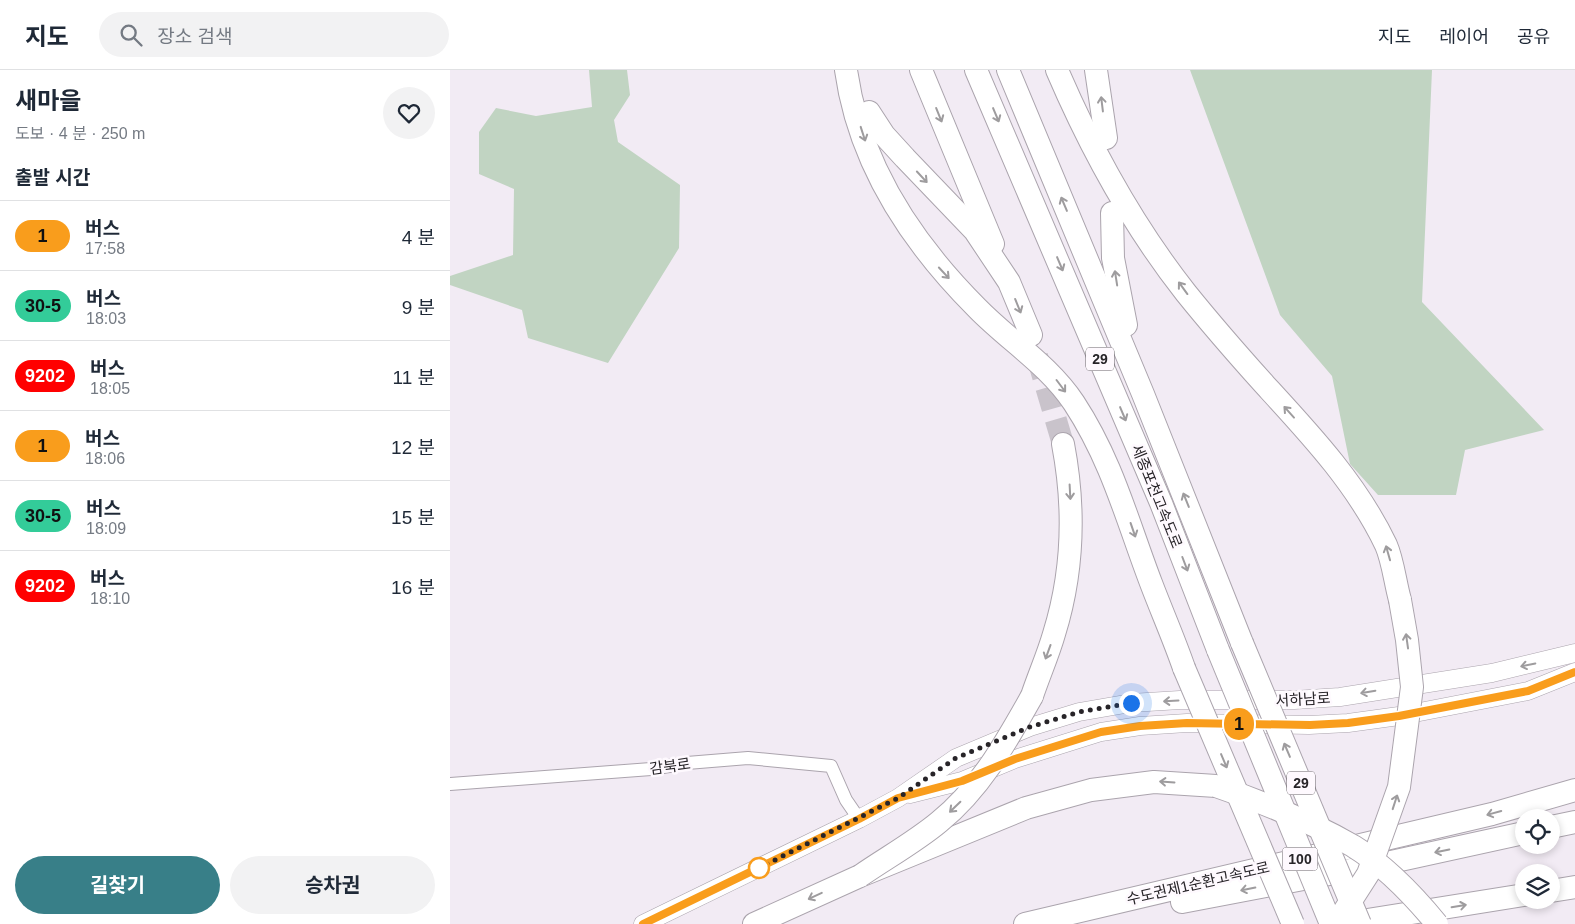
<!DOCTYPE html>
<html lang="ko">
<head>
<meta charset="utf-8">
<style>
  :root { --surface:#fff; --page:#f2f2f3; --text:#1f2937; --muted:#747a83; --line:#e0e1e3; --accent:#387f88 }
  body { margin:0; font-family:Arial,"Noto Sans KR",sans-serif; background:var(--page); color:var(--text); height:100vh; display:flex; flex-direction:column; font-size:19px; white-space:nowrap }
  * { box-sizing:border-box; margin:0 }
  p { font-size:16px; color:var(--muted) }
  .icon { flex:none; width:28px; height:28px; fill:none; stroke:currentColor; stroke-width:2; stroke-linecap:round; stroke-linejoin:round }
  .map { position:relative; flex:1; overflow:hidden }
  .side { display:flex; flex-direction:column; background:var(--surface); width:450px }
  .side>* { flex:none }
  .badge { padding:0 10px; border-radius:16px; font-size:18px; line-height:32px }
  .buttons { position:absolute; left:1065px; top:739px; display:grid; gap:10px }
  .buttons a { display:grid; place-items:center; width:45px; height:45px; border-radius:50%; background:var(--surface); box-shadow:0 2px 8px #0003; font-size:25px }
  .you { position:absolute; width:25px; height:25px; margin:-12px; border:4px solid #fff; border-radius:50%; background:#1a73e8; box-shadow:0 0 0 8px #1a73e833 }
  .map>.badge { position:absolute; translate:-50% -50%; box-shadow:0 0 0 2px #fff }
  h2 { padding:0 15px; font-size:19px; line-height:45px }
  .round { display:grid; place-items:center; flex:none; width:52px; height:52px; border-radius:26px; background:var(--page) }
  .overview { display:flex; align-items:center; justify-content:space-between; height:85px; padding:0 15px }
  h1 { font-size:24px; font-weight:700; line-height:38px }
  .primary-button { display:flex; gap:10px; margin-top:auto; padding:10px 15px }
  .primary-button a { flex:1; height:58px; border-radius:30px; background:var(--accent); color:#fff; font-size:20px; font-weight:700; line-height:58px; text-align:center }
  .primary-button a+a { background:var(--page); color:var(--text) }
  ul { padding:0; list-style:none }
  li { display:flex; align-items:center; gap:15px; height:70px; padding:0 15px; border-top:1px solid var(--line) }
  li div { flex:1 }
  li b { display:block; font-size:19px }
  li em { font-style:normal }
  li .badge { min-width:55px; font-weight:700; text-align:center }
  header { display:flex; align-items:center; gap:30px; box-sizing:border-box; height:70px; padding:0 25px; background:var(--surface); border-bottom:1px solid var(--line) }
  header strong { font-size:24px }
  nav { display:flex; gap:28px; margin-inline-start:auto; font-size:18px }
  .search { width:350px; height:45px; background:var(--page); display:flex; align-items:center; gap:12px; box-sizing:border-box; padding:0 18px; border-radius:28px; color:var(--muted); font-size:19px }
  main { display:flex; flex:1; min-height:0 }
  .map>svg:first-child { display:block }
  .green { fill:#c1d4c2 }
  .lines { fill:none; stroke-linecap:round; stroke-linejoin:round }
  .motorway-tunnel { stroke:#c9c3cb; stroke-width:22; stroke-dasharray:22 11; stroke-linecap:butt }
  .minor-casing { stroke:#aba4ad; stroke-width:14 }
  .secondary-casing { stroke:#aba4ad; stroke-width:19 }
  .motorway-casing { stroke:#aba4ad; stroke-width:24 }
  .minor { stroke:#fff; stroke-width:12 }
  .secondary { stroke:#fff; stroke-width:18 }
  .motorway { stroke:#fff; stroke-width:22 }
  .motorway-bridge-casing { stroke:#aba4ad; stroke-width:24; stroke-linecap:butt }
  .motorway-bridge { stroke:#fff; stroke-width:22 }
  .oneway { stroke:#9e9c9e }
  .line-casing { stroke:#fff; stroke-width:11 }
  .line { stroke:#f99d1c; stroke-width:8 }
  .walk { stroke:#272428; stroke-width:5; stroke-dasharray:0 9 }
  .stop-dot { fill:#fff; stroke:#f99d1c; stroke-width:2.5 }
  .labels { text-anchor:middle; dominant-baseline:central; stroke-width:5; stroke-linejoin:round; paint-order:stroke }
  .shield { fill:#fef9fe; stroke:#686468; stroke-width:1 }
  .shield-label { font-size:14px; font-weight:bold; fill:#272428 }
  .street-label { font-size:15px; fill:#272428; stroke:#fef9fe }
</style>
</head>
<body>
<header>
<strong>지도</strong>
<div class="search"><svg class="icon" aria-label="search" viewBox="0 0 24 24"><circle cx="10" cy="10" r="6"/><path d="M15 15l6 6"/></svg>장소 검색</div>
<nav><a>지도</a><a>레이어</a><a>공유</a></nav>
</header>
<main>
<section class="side">
<div class="overview"><div><h1>새마을</h1><p>도보 · 4 분 · 250 m</p></div><a class="round"><svg class="icon" aria-label="heart" viewBox="0 0 24 24"><path d="M12 20l-8-8c-3-5 5-10 8-4 3-6 11-1 8 4z"/></svg></a></div>
<h2>출발 시간</h2>
<ul>
<li><span class="badge" style="background:#f99d1c;color:#111">1</span><div><b>버스</b><p>17:58</p></div><em>4 분</em></li>
<li><span class="badge" style="background:#3c9;color:#111">30-5</span><div><b>버스</b><p>18:03</p></div><em>9 분</em></li>
<li><span class="badge" style="background:#f00;color:#fff">9202</span><div><b>버스</b><p>18:05</p></div><em>11 분</em></li>
<li><span class="badge" style="background:#f99d1c;color:#111">1</span><div><b>버스</b><p>18:06</p></div><em>12 분</em></li>
<li><span class="badge" style="background:#3c9;color:#111">30-5</span><div><b>버스</b><p>18:09</p></div><em>15 분</em></li>
<li><span class="badge" style="background:#f00;color:#fff">9202</span><div><b>버스</b><p>18:10</p></div><em>16 분</em></li>
</ul>
<div class="primary-button"><a>길찾기</a><a>승차권</a></div>
</section>
<div class="map">
<svg width="1125" height="854" viewBox="0 0 1125 854">
  <rect width="100%" height="100%" fill="#f2ebf4"/>
  <g class="green">
    <path d="M139 0H177L180 25 164 50 168 72 230 115 229 178 158 293 78 268 72 240 0 215V206L63 185 64 119 29 104V62L46 38 86 46 142 37Z"/>
    <path d="M740 0H982L972 232 1094 360 1015 380 1006 425H928L900 394 882 306 830 245Z"/>
  </g>
  <g class="lines">
    <path class="motorway-tunnel" d="M587 286 613 374"/>
    <defs>
      <path id="minor" d="M0 714 201 699 237 693 298 688 381 696 396 730 409 749"/>
      <g id="secondary">
        <path d="M460 724 512 711 565 689 651 662 690 656 737 653 859 655 898 653 949 646 1078 621 1125 602"/>
        <path d="M193 854 409 749 448 728 506 688 580 657 629 642 681 633 730 630H844L890 627 1042 603 1125 583"/>
      </g>
      <g id="motorway">
        <path d="M396 0C409 94 461 172 527 238 559 271 598 294 624 333 662 391 677 450 701 513 712 542 724 569 734 598"/>
        <path d="M471 0 543 174"/>
        <path d="M526 0 711 433 768 580"/>
        <path d="M558 0 693 324 792 573"/>
        <path d="M607 0C640 77 684 157 736 223 761 254 788 285 815 315 860 364 907 414 936 475 943 491 945 512 950 530"/>
        <path d="M646 0 656 68"/>
        <path d="M419 42 434 65 455 88 525 161 559 212 581 265"/>
        <path d="M662 143 663 188 676 255"/>
        <path d="M582 626C589 605 598 585 604 564 623 503 625 437 613 374"/>
        <path d="M1101 757 1125 752"/>
        <path d="M1101 821 1125 817"/>
        <path d="M732 832 932 794 1074 763"/>
        <path d="M304 854 410 806 576 738 641 720 704 712 766 716"/>
        <path d="M575 854 1042 744 1125 720"/>
        <path d="M892 854 1074 825"/>
      </g>
    </defs>
    <use href="#minor" class="minor-casing"/>
    <use href="#secondary" class="secondary-casing"/>
    <use href="#motorway" class="motorway-casing"/>
    <use href="#minor" class="minor"/>
    <use href="#secondary" class="secondary"/>
    <use href="#motorway" class="motorway"/>
    <defs>
      <g id="motorway-bridge">
        <path d="M792 573 910 854"/>
        <path d="M768 580 881 854"/>
        <path d="M734 598 843 854"/>
        <path d="M766 716C812 732 860 751 903 776 934 795 964 826 987 854"/>
        <path d="M410 806C436 788 465 772 489 752 531 718 556 672 582 626"/>
        <path d="M886 854 918 804 949 717 962 617 957 570 950 530"/>
      </g>
    </defs>
    <use href="#motorway-bridge" class="motorway-bridge-casing"/>
    <use href="#motorway-bridge" class="motorway-bridge"/>
  </g>
  <defs><path id="oneway-shaft" d="M-6 0H5M1.5-3L5.5 0L1.5 3" fill="none" stroke-width="1.6" stroke-linecap="round" stroke-linejoin="round" transform="scale(1.25)"/></defs>
  <g class="oneway">
    <use href="#oneway-shaft" transform="translate(652 34) rotate(-97)"/>
    <use href="#oneway-shaft" transform="translate(489 45) rotate(68)"/>
    <use href="#oneway-shaft" transform="translate(546 45) rotate(67)"/>
    <use href="#oneway-shaft" transform="translate(413 64) rotate(72)"/>
    <use href="#oneway-shaft" transform="translate(472 107) rotate(47)"/>
    <use href="#oneway-shaft" transform="translate(614 134) rotate(-113)"/>
    <use href="#oneway-shaft" transform="translate(610 194) rotate(67)"/>
    <use href="#oneway-shaft" transform="translate(494 203) rotate(47)"/>
    <use href="#oneway-shaft" transform="translate(666 208) rotate(-99)"/>
    <use href="#oneway-shaft" transform="translate(733 218) rotate(-126)"/>
    <use href="#oneway-shaft" transform="translate(568 236) rotate(68)"/>
    <use href="#oneway-shaft" transform="translate(611 316) rotate(53)"/>
    <use href="#oneway-shaft" transform="translate(839 342) rotate(-132)"/>
    <use href="#oneway-shaft" transform="translate(673 344) rotate(67)"/>
    <use href="#oneway-shaft" transform="translate(620 422) rotate(87)"/>
    <use href="#oneway-shaft" transform="translate(736 430) rotate(-112)"/>
    <use href="#oneway-shaft" transform="translate(683 460) rotate(71)"/>
    <use href="#oneway-shaft" transform="translate(938 483) rotate(-106)"/>
    <use href="#oneway-shaft" transform="translate(735 494) rotate(69)"/>
    <use href="#oneway-shaft" transform="translate(957 571) rotate(-98)"/>
    <use href="#oneway-shaft" transform="translate(598 582) rotate(110)"/>
    <use href="#oneway-shaft" transform="translate(1078 595) rotate(168)"/>
    <use href="#oneway-shaft" transform="translate(918 622) rotate(170)"/>
    <use href="#oneway-shaft" transform="translate(721 631) rotate(177)"/>
    <use href="#oneway-shaft" transform="translate(837 680) rotate(-113)"/>
    <use href="#oneway-shaft" transform="translate(774 691) rotate(67)"/>
    <use href="#oneway-shaft" transform="translate(717 712) rotate(-176)"/>
    <use href="#oneway-shaft" transform="translate(945 732) rotate(-72)"/>
    <use href="#oneway-shaft" transform="translate(505 737) rotate(136)"/>
    <use href="#oneway-shaft" transform="translate(1044 743) rotate(165)"/>
    <use href="#oneway-shaft" transform="translate(992 781) rotate(168)"/>
    <use href="#oneway-shaft" transform="translate(798 819) rotate(169)"/>
    <use href="#oneway-shaft" transform="translate(365 826) rotate(155)"/>
    <use href="#oneway-shaft" transform="translate(1009 836) rotate(-9)"/>
  </g>
  <g class="lines">
    <defs>
      <path id="line" d="M193 854 409 749 448 728 512 711 565 689 651 662 690 656 737 653 860 655 898 653 949 646 1078 621 1125 602"/>
    </defs>
    <use href="#line" class="line-casing"/>
    <use href="#line" class="line"/>
    <path class="walk" d="M309 798 448 728 506 688 580 657 629 642 681 633"/>
  </g>
  <circle class="stop-dot" cx="309" cy="798" r="10"/>
  <g class="labels">
    <g class="shield">
      <rect x="636" y="277.5" width="28" height="23" rx="4"/>
      <rect x="837" y="701.5" width="28" height="23" rx="4"/>
      <rect x="832.5" y="777.5" width="35" height="23" rx="4"/>
    </g>
    <g class="shield-label">
      <text x="650" y="289">29</text>
      <text x="851" y="713">29</text>
      <text x="850" y="789">100</text>
    </g>
    <g class="street-label">
      <text transform="translate(707 426) rotate(68)">세종포천고속도로</text>
      <text transform="translate(853 629) rotate(-3)">서하남로</text>
      <text transform="translate(220 696) rotate(-8)">감북로</text>
      <text transform="translate(748 813) rotate(-13)">수도권제1순환고속도로</text>
    </g>
  </g>
</svg>
<div class="buttons">
<a><svg class="icon" aria-label="locate" viewBox="0 0 24 24"><circle cx="12" cy="12" r="6"/><path d="M12 2v4M12 18v4M2 12h4M18 12h4"/></svg></a>
<a><svg class="icon" aria-label="layers" viewBox="0 0 24 24"><path d="M12 4l9 5-9 5-9-5zM3 14l9 5 9-5"/></svg></a>
</div>
<div class="you" style="left:681px;top:633px"></div>
<b class="badge" style="left:789px;top:654px;background:#f99d1c;color:#111">1</b>
</div>
</main>
</body>
</html>
